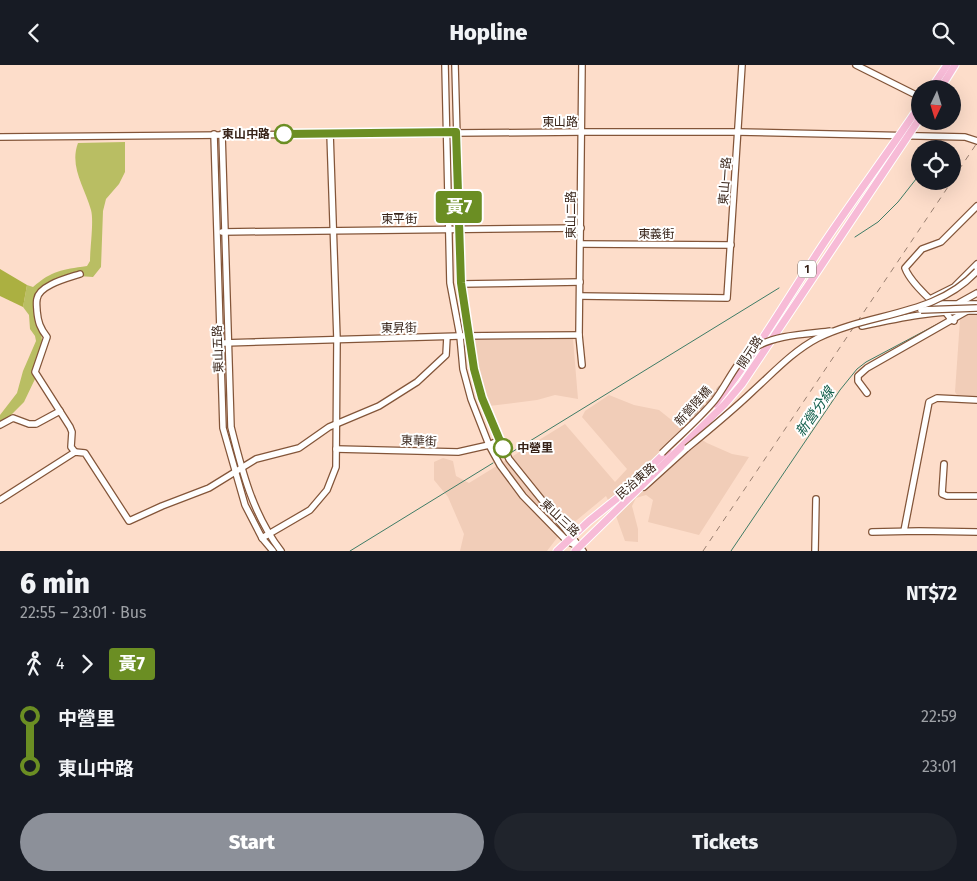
<!DOCTYPE html>
<html lang="en">
<head>
<meta charset="utf-8">
<style>
  :root { --surface:#171b24; --page:#20242c; --text:#f1f3f6; --muted:#9ea1a6; --accent:#8c9099 }
  body { margin:0; font-family:"Fira Sans","Noto Sans TC",sans-serif; background:var(--page); color:var(--text); height:100vh; display:flex; flex-direction:column; font-size:19px; white-space:nowrap }
  * { box-sizing:border-box; margin:0 }
  p { font-size:16px; color:var(--muted) }
  .icon { flex:none; width:28px; height:28px; fill:none; stroke:currentColor; stroke-width:2; stroke-linecap:round; stroke-linejoin:round }
  .map { position:relative; height:486px; overflow:hidden }
  .drawer { display:flex; flex-direction:column; background:var(--surface); flex:1 }
  .drawer>* { flex:none }
  .badge { padding:0 10px; border-radius:4px; font-size:18px; line-height:32px }
  .needle { width:32px; rotate:184deg }
  .controls { position:absolute; left:911px; top:15px; display:grid; gap:10px }
  .controls a { display:grid; place-items:center; width:50px; height:50px; border-radius:50%; background:var(--surface); box-shadow:0 5px 20px #0002; font-size:25px }
  .map>.badge { position:absolute; translate:-50% -50%; box-shadow:0 0 0 2px #fff }
  .legs { display:flex; align-items:center; gap:8px; height:55px; padding:0 20px; font-size:16px }
  .legs p { margin-inline-start:auto }
  .headline { display:flex; align-items:center; justify-content:space-between; height:85px; padding:0 20px }
  h1 { font-size:28px; font-weight:800; line-height:38px }
  .cta { display:flex; gap:10px; margin-top:auto; padding:10px 20px }
  .cta a { flex:1; height:58px; border-radius:30px; background:var(--accent); color:#fff; font-size:20px; font-weight:800; line-height:58px; text-align:center }
  .cta a+a { background:var(--page); color:var(--text) }
  ul { padding:0 20px; list-style:none }
  li { display:flex; align-items:center; gap:18px; height:50px; font-size:19px }
  li i { display:grid; place-items:center; width:8px; height:100%; margin:0 6px; background:currentColor }
  li i::after { content:''; width:12px; height:12px; margin:-6px; border:4px solid; border-radius:50%; background:var(--surface) }
  li p { margin-inline-start:auto }
  li:first-child i { background:linear-gradient(#0000 50%,currentColor 0) }
  li:last-child i { background:linear-gradient(currentColor 50%,#0000 0) }
  header { display:flex; justify-content:space-between; align-items:center; height:65px; padding:0 20px; background:var(--surface); font-size:22px; font-weight:800 }
  .map>svg:first-child { display:block }
  .built { fill:#f1cdb8 }
  .green { fill:#b9be63 }
  .forest { fill:#abb041 }
  .lines { fill:none; stroke-linecap:round; stroke-linejoin:round }
  .stream { stroke:#3f7c66; stroke-width:1 }
  .minor-tunnel { stroke:#d5b8a6; stroke-width:5.5; stroke-dasharray:5.5 3; stroke-linecap:butt }
  .minor-casing { stroke:#835539; stroke-width:8 }
  .major-casing { stroke:#fff; stroke-width:9 }
  .minor { stroke:#fff; stroke-width:5.5 }
  .major { stroke:#f7bbd7; stroke-width:7 }
  .rail { stroke:#997f70; stroke-width:1; stroke-dasharray:6 6; stroke-linecap:butt }
  .minor-bridge-casing { stroke:#835539; stroke-width:8; stroke-linecap:butt }
  .minor-bridge { stroke:#fff; stroke-width:5.5 }
  .line-1-casing { stroke:#fff; stroke-width:11 }
  .line-1 { stroke:#6b8e23; stroke-width:8 }
  .stop-1-dot { fill:#fff; stroke:#6b8e23; stroke-width:2.5 }
  .labels { text-anchor:middle; dominant-baseline:central; stroke-width:4; stroke-linejoin:round; paint-order:stroke }
  .shield { fill:#fff; stroke:#73655d; stroke-width:1 }
  .shield-label { font-size:11px; font-weight:bold; fill:#372318 }
  .street-label { font-size:12px; fill:#372318; stroke:#fff }
  .stop-label { font-size:12px; font-weight:bold; fill:#372318; stroke:#fff; text-anchor:end }
  .water-label { font-size:14px; font-style:italic; fill:#14604d; stroke:#fff }
</style>
</head>
<body>
<header><svg class="icon" aria-label="back" viewBox="0 0 24 24"><path d="M15 5l-7 7 7 7"/></svg>Hopline<svg class="icon" aria-label="search" viewBox="0 0 24 24"><circle cx="10" cy="10" r="6"/><path d="M15 15l6 6"/></svg></header>
<div class="map">
<svg width="977" height="486" viewBox="0 0 977 486">
  <rect width="100%" height="100%" fill="#fdddca"/>
  <g class="built">
    <path d="M969 249H977V331L957 330 955 327 960 255Z"/>
    <path d="M573 274 578 334 555 330 537 335 489 341 472 280 475 275Z"/>
    <path d="M609 330 634 340 659 345 674 357 707 378 732 389 749 392 699 470 648 457 653 435 646 430 636 433 632 441 638 464V477L625 476 616 451 606 431 560 469 547 486H460L464 469 448 432 434 415V397L443 393 453 396 456 411 469 418 565 359 615 417 627 404 582 352 585 346Z"/>
  </g>
  <path class="green" d="M125 77V107L119 119 106 134 103 146 101 202 93 212C85 212 75 210 67 213 58 217 51 224 41 227L38 236 43 286 35 314 24 337 10 351 6 358 0 362V350L17 328 23 306 36 276 35 271 30 264 29 250 23 242 27 220 33 222C53 205 61 205 87 201L90 196C90 183 94 156 91 145 85 123 69 102 78 78Z"/>
  <path class="forest" d="M0 204 27 220 23 242 0 231Z"/>
  <g class="lines">
    <g class="stream">
      <path d="M855 172 878 157 898 137 920 109"/>
      <path d="M512 387 779 223"/>
      <path d="M350 486 493 398"/>
      <path d="M731 486 840 325 857 304 866 297 947 254"/>
    </g>
    <path class="minor-tunnel" d="M688 356 709 338 722 321"/>
    <defs>
      <g id="minor">
        <path d="M445 0 450 218 460 271 463 304 471 334 489 380 500 400 523 431 567 476 579 482"/>
        <path d="M455 0 461 219 474 304 482 333 509 394 583 486"/>
        <path d="M856 0 920 32"/>
        <path d="M214 69 223 363 245 440 262 473 273 486"/>
        <path d="M222 69 231 362C242 406 253 450 281 486"/>
        <path d="M0 72 581 67H738L965 72 977 76"/>
        <path d="M222 167 581 163"/>
        <path d="M581 179 731 180"/>
        <path d="M461 219 580 217"/>
        <path d="M580 231 727 233 742 0"/>
        <path d="M930 234 954 222 977 199"/>
        <path d="M959 238 977 228"/>
        <path d="M937 239H977"/>
        <path d="M954 256 951 255C946 245 942 245 934 238 925 230 909 214 905 203L922 184 941 177 977 141"/>
        <path d="M862 261C900 253 938 245 977 246"/>
        <path d="M224 278 460 271 579 270"/>
        <path d="M582 300 579 270 582 0"/>
        <path d="M867 328 858 316V311L867 303 967 246"/>
        <path d="M0 360 13 353 29 359H36L60 346"/>
        <path d="M336 384 458 387 489 380 500 375"/>
        <path d="M75 387 71 382 72 367 70 362 35 307 47 272C40 263 38 257 37 246 37 243 36 238 37 234 39 220 68 213 80 209"/>
        <path d="M944 399 942 429 947 431H977"/>
        <path d="M644 422 687 383"/>
        <path d="M0 435 75 387 85 388 129 456 162 441 209 423 256 394 299 383 329 362 379 341 417 317 446 290 447 272"/>
        <path d="M904 466 929 337 937 333 977 335"/>
        <path d="M872 467 919 466 977 467"/>
        <path d="M262 473 310 445 327 425 336 402 337 274 330 68"/>
        <path d="M815 486 816 434"/>
      </g>
      <g id="major">
        <path d="M931 24 947 0"/>
        <path d="M940 24 955 0"/>
        <path d="M715 339C755 290 787 234 822 181 854 133 888 88 920 40"/>
        <path d="M557 486 589 456 625 427 668 385"/>
        <path d="M575 486 725 339 742 319 920 53"/>
      </g>
    </defs>
    <use href="#minor" class="minor-casing"/>
    <use href="#major" class="major-casing"/>
    <use href="#minor" class="minor"/>
    <use href="#major" class="major"/>
    <g class="rail">
      <path d="M952 115 977 78"/>
      <path d="M703 486 952 116"/>
    </g>
    <defs>
      <g id="minor-bridge">
        <path d="M921 245 977 243"/>
        <path d="M687 383C709 365 732 346 753 326 774 307 793 286 818 273 870 247 935 252 977 206"/>
        <path d="M662 388C679 371 698 355 714 336 727 320 735 297 753 284 772 270 807 269 831 266"/>
      </g>
    </defs>
    <use href="#minor-bridge" class="minor-bridge-casing"/>
    <use href="#minor-bridge" class="minor-bridge"/>
  </g>
  <g class="lines">
    <defs>
      <path id="line-1" d="M284 69 456 67 461 218 474 304 482 333 503 383"/>
    </defs>
    <use href="#line-1" class="line-1-casing"/>
    <use href="#line-1" class="line-1"/>
  </g>
  <g class="stop-1-dot">
    <circle cx="284" cy="69" r="9"/>
    <circle cx="503" cy="383" r="9"/>
  </g>
  <g class="labels">
    <rect class="shield" x="798" y="195.5" width="18" height="17" rx="4"/>
    <g class="shield-label">
      <text x="807" y="204">1</text>
    </g>
    <g class="street-label">
      <text x="560" y="57">東山路</text>
      <text transform="translate(725 116) rotate(-86)">東山一路</text>
      <text transform="translate(571 150) rotate(-90)">東山二路</text>
      <text x="399" y="154">東平街</text>
      <text x="656" y="169">東義街</text>
      <text transform="translate(399 263) rotate(-1)">東昇街</text>
      <text transform="translate(218 284) rotate(-92)">東山五路</text>
      <text transform="translate(750 287) rotate(-57)">開元路</text>
      <text transform="translate(693 341) rotate(-48)">新營陸橋</text>
      <text transform="translate(419 376) rotate(2)">東華街</text>
      <text transform="translate(636 416) rotate(-41)">民治東路</text>
      <text transform="translate(560 453) rotate(43)">東山三路</text>
    </g>
    <g class="stop-label">
      <text x="270" y="69">東山中路</text>
      <text x="517" y="383" text-anchor="start">中營里</text>
    </g>
    <g class="water-label">
      <text transform="translate(815 347) rotate(-55)">新營分線</text>
    </g>
  </g>
</svg>
<div class="controls">
<a><svg class="needle" viewBox="-14 -14 28 28"><path d="M0-13l5 13h-10z" fill="#e53935"/><path d="M0 13l5-13h-10z" fill="#9ea1a6"/></svg></a>
<a><svg class="icon" aria-label="locate" viewBox="0 0 24 24"><circle cx="12" cy="12" r="6"/><path d="M12 2v4M12 18v4M2 12h4M18 12h4"/></svg></a>
</div>
<b class="badge" style="left:459px;top:142px;background:#6b8e23;color:#fff">黃7</b>
</div>
<section class="drawer">
<div class="headline"><div><h1>6 min</h1><p>22:55 – 23:01 · Bus</p></div><b>NT$72</b></div>
<div class="legs"><svg class="icon" aria-label="walk" viewBox="0 0 24 24"><circle cx="13" cy="4" r="2"/><path d="M13 8l-2 6 4 7M11 14l-3 7M7 12l3-4h3l4 4"/></svg>4<svg class="icon" aria-label="forward" viewBox="0 0 24 24"><path d="M9 5l7 7-7 7"/></svg><b class="badge" style="background:#6b8e23;color:#fff">黃7</b></div>
<ul>
<li><i style="color:#6b8e23"></i><b>中營里</b><p>22:59</p></li>
<li><i style="color:#6b8e23"></i><b>東山中路</b><p>23:01</p></li>
</ul>
<div class="cta"><a>Start</a><a>Tickets</a></div>
</section>
</body>
</html>
